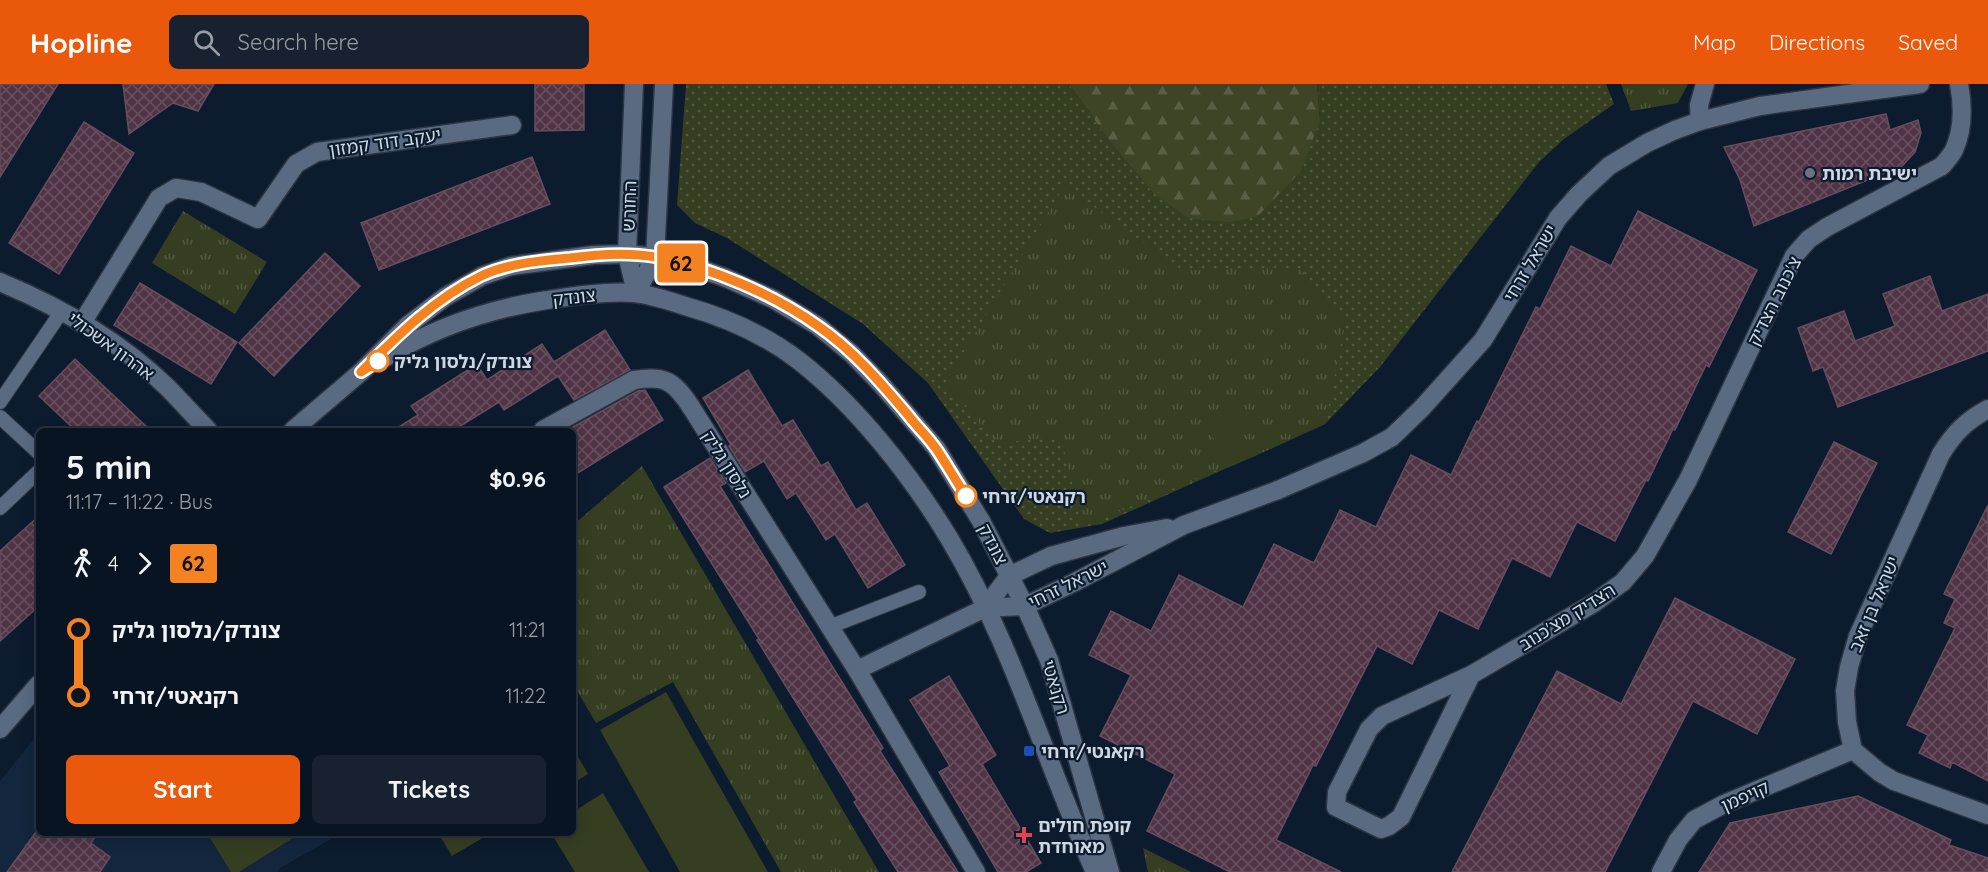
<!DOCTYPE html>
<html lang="en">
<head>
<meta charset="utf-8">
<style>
  :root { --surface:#091422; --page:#17212f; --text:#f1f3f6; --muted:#999ea5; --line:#293340; --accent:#ea580c }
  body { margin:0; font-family:Quicksand,"Noto Sans Hebrew",sans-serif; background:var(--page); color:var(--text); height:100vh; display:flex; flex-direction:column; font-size:22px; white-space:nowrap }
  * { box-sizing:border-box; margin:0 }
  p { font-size:20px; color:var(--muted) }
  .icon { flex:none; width:33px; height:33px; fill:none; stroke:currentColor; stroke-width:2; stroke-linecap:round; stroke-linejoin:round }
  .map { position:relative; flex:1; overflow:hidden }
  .sheet { position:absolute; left:36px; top:344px; width:540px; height:408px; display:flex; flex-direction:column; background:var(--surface); border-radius:9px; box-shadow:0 3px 15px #0003,0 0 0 2px var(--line) }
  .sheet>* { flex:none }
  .badge { padding:0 12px; border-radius:4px; font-size:21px; line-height:39px }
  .map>.badge { position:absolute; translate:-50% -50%; box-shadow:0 0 0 3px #fff }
  .legs { display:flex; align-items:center; gap:9px; height:66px; padding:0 30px; font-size:20px }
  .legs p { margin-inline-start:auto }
  .head { display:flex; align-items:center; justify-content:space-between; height:102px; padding:0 30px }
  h1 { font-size:33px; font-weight:700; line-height:45px }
  .primary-button { display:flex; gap:12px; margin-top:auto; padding:12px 30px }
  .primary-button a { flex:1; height:69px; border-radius:9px; background:var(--accent); color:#fff; font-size:24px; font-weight:700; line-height:69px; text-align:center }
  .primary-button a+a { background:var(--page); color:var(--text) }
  ul { padding:0 30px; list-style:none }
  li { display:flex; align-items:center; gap:21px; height:66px; font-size:22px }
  li i { display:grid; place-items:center; width:9px; height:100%; margin:0 8px; background:currentColor }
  li i::after { content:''; width:15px; height:15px; margin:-8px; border:4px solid; border-radius:50%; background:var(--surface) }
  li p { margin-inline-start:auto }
  li:first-child i { background:linear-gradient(#0000 50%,currentColor 0) }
  li:last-child i { background:linear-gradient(currentColor 50%,#0000 0) }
  header { display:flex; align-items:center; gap:36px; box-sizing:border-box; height:84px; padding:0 30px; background:var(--accent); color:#fff }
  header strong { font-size:28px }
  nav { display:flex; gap:33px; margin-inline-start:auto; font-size:21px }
  .search { width:420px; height:54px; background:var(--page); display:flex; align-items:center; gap:15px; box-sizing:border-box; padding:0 21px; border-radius:9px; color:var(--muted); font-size:22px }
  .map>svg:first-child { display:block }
  .built { fill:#13263d }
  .grass { fill:url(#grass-dots) }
  .forest { fill:url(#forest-firs) }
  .park { fill:url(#park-tufts) }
  .pitch { fill:#363e21 }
  .building { fill:url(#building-cross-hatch); stroke:#664d5d; stroke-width:1.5 }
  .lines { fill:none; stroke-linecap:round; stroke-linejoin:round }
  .service-casing { stroke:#2d3443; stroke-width:16 }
  .pedestrian-casing { stroke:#2d3443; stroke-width:21 }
  .minor-casing { stroke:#2d3443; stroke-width:21 }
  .tertiary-casing { stroke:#2d3443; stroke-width:21 }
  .service { stroke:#596a81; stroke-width:14 }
  .pedestrian { stroke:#596a81; stroke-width:18 }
  .minor { stroke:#596a81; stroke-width:18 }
  .tertiary { stroke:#596a81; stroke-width:18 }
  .line-1-casing { stroke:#fff; stroke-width:14 }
  .line-1 { stroke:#f58220; stroke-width:9 }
  .worship-dot { fill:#6b7280; stroke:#0c1b2e; stroke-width:2 }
  .stop-1-dot { fill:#fff; stroke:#f58220; stroke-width:3 }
  .transit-dot { fill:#1a4fb4; stroke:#0c1b2e; stroke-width:2 }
  .health-dot { fill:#e0444e; stroke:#0c1b2e; stroke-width:2 }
  .labels { text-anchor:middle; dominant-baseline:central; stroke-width:4.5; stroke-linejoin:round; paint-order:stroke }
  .street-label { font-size:18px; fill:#ced8e5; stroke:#0c1b2e }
  .poi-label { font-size:18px; font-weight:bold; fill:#ced8e5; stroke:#0c1b2e; text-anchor:start }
  .stop-label { font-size:18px; font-weight:bold; fill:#ced8e5; stroke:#0c1b2e; text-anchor:start }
</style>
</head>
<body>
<header>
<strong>Hopline</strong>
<div class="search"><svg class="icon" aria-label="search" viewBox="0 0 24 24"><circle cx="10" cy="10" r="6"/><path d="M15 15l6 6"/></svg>Search here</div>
<nav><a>Map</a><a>Directions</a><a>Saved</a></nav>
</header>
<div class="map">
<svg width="1988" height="788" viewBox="0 0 1988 788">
  <defs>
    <pattern id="grass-dots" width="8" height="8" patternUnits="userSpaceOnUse" patternTransform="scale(1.5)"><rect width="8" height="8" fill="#363e21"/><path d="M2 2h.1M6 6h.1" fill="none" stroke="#525941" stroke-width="1.8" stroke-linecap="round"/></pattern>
    <pattern id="forest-firs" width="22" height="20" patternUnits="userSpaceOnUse" patternTransform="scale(1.5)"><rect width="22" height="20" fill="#3d4526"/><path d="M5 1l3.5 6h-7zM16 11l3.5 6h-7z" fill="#585f45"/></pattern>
    <pattern id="park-tufts" width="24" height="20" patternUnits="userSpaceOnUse" patternTransform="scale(1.5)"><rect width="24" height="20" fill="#363e21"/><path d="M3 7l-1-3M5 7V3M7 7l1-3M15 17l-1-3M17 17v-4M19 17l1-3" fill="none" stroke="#525941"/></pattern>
    <pattern id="building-cross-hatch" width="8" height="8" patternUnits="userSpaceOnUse" patternTransform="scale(1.5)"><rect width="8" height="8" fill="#503446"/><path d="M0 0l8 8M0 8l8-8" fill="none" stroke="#685161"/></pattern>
  </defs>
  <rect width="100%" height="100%" fill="#0c1b2e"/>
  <path class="built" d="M39 649V748L342 749 280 784 277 788H0V697Z"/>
  <path class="grass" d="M686 0H1069L1113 62 1153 109 1320 36 1317 0H1606L1614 20 1564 55 1539 78 1380 283 1325 340 1102 440 1050 449 1024 435 928 299 863 240 727 154 695 139 677 121Z"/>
  <path class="forest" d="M1069 0H1317L1320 36 1301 87 1257 133 1228 138 1188 134 1153 109 1113 62Z"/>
  <g class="park">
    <path d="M1621 0H1688L1678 19 1631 27Z"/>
    <path d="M1064 102 1184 187 1223 184H1300L1345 240 1325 340 1253 373 1252 371 1083 443 1061 353 996 359 945 299Z"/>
    <path d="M183 127 267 178 235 230 152 179Z"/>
    <path d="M642 382 879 788H781L673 598 596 639 573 600V441Z"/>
    <path d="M1143 764 1191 788H1148Z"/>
  </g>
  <g class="pitch">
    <path d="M1231 322 1253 373 1227 384 1204 333Z"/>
    <path d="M666 608 768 788H680L600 646Z"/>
    <path d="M573 664 588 690 573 699Z"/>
    <path d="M603 709 649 788H575L551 749 573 748V728Z"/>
    <path d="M207 749H301L239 788H231Z"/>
    <path d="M438 749H491L452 772Z"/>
  </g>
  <g class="building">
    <path d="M0 0H58L0 93Z"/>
    <path d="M123 0H214L198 27 173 19 129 50Z"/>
    <path d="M535 0H584V46L535 47Z"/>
    <path d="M1886 30 1890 46 1918 36 1921 49 1915 68 1902 82 1754 142 1740 96 1724 63Z"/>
    <path d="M84 38 134 69 59 190 9 159Z"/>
    <path d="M532 73 550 120 379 186 361 139Z"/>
    <path d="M1638 127 1757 186 1709 283 1706 281 1675 346 1673 345 1648 397 1646 396 1615 457 1577 438 1550 493 1512 474 1478 545 1439 526 1412 580 1377 562 1316 682 1313 681 1276 756 1341 788H1230L1147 747 1175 690 1100 652 1131 591 1089 571 1111 527 1151 547 1179 491 1243 523 1274 460 1314 479 1340 426 1376 443 1411 371 1451 391 1477 337 1479 338 1536 223 1540 225 1571 162 1611 182Z"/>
    <path d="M325 169 360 202 274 292 239 259Z"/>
    <path d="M1930 192 1942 227 1988 210V267L1838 323 1823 283 1813 287 1798 244 1844 227 1855 257 1895 242 1883 210Z"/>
    <path d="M140 199 237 258 211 300 114 241Z"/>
    <path d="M605 246 630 286 574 316 558 292 504 326 499 318 454 346H394L418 331 411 322 477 280 487 296 542 260 554 278Z"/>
    <path d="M75 275 112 310 150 346H75L39 312Z"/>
    <path d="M748 286 782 342 793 336 821 382 828 378 856 426 867 419 905 481 868 504 835 450 826 456 796 409 787 415 764 377 745 388 729 362 731 361 703 314Z"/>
    <path d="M645 306 663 336 573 392V343L638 307Z"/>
    <path d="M1834 358 1877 379 1831 470 1788 448Z"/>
    <path d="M710 374 726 399 720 402 883 664 880 667 958 788H898L854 718 857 716 757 556 759 555 664 403Z"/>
    <path d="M1988 421V697L1952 678 1950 684 1919 669 1928 651 1907 641 1955 544 1944 539 1955 515 1944 510Z"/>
    <path d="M39 432V522L0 557V467Z"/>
    <path d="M1675 514 1795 575 1757 650 1693 617 1605 788H1452L1557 587 1621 620Z"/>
    <path d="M949 592 996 671 982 680 1041 779 1026 788H998L939 688 950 682 910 616Z"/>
    <path d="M1858 712 1951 756 1949 761 1988 774V788H1699L1730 739Z"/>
    <path d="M36 748H98L91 759 110 773 100 788H7Z"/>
  </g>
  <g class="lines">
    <defs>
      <g id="service">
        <path d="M0 318 62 227"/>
        <path d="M0 333 39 369"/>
        <path d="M0 424 39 387"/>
        <path d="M829 543 919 508"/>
      </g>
      <path id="pedestrian" d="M634 296C665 291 674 297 691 323"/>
      <g id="minor">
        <path d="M1700 37 1699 21 1705 0"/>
        <path d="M0 198C60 223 120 257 167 303 181 317 194 332 208 346"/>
        <path d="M82 239 159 114 176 104 201 108 258 135 296 80 317 68 512 41"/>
        <path d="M691 323 857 586 976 788"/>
        <path d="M1988 325C1966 337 1954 349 1941 370L1858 552 1849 583 1845 607 1847 638 1853 666 1879 688 1894 697 1988 731"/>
        <path d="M543 346 634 296"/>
        <path d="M985 524 1009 492 1051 472 1124 452 1167 444"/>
        <path d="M857 586 985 524 1025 522 1075 498 1184 441 1278 406 1363 369 1392 353 1422 324 1483 256 1558 134 1579 110 1609 82 1647 59 1675 46 1700 37 1760 22 1920 0"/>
        <path d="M1471 591 1401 733 1389 742 1381 745 1336 723 1337 708 1369 645 1382 632 1471 591 1594 519 1623 498 1645 472 1688 396 1794 172 1809 155 1827 143 1942 82C1946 77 1951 72 1954 66 1963 46 1963 21 1959 0"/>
        <path d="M1661 788 1678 756 1694 736 1724 720 1853 666"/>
      </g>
      <g id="tertiary">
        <path d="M634 0 627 170 636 209"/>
        <path d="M636 209 655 173 664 0"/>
        <path d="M386 273C434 244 486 226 541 217 572 212 604 207 635 209 651 211 670 217 685 222 724 233 765 251 798 276 856 321 911 391 949 454 1012 559 1045 677 1095 788"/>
        <path d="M293 346 361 288 407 242 445 213 482 192 511 182 593 171 627 170 655 173 687 180 726 194 773 215 818 242 852 270 881 300 936 364 981 437 1025 522 1049 576 1110 788"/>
        <path d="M0 645 39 600"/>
      </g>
    </defs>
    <use href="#service" class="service-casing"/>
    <use href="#pedestrian" class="pedestrian-casing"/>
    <use href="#minor" class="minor-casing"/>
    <use href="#tertiary" class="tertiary-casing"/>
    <use href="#service" class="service"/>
    <use href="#pedestrian" class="pedestrian"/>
    <use href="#minor" class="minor"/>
    <use href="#tertiary" class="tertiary"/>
  </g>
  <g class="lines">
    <defs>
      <path id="line-1" d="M378 277 361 288C398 251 434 215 481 192 509 179 540 177 570 174 598 170 627 168 656 173 710 183 773 210 818 242 853 266 881 299 908 331 917 343 929 354 937 366 947 381 956 397 966 412"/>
    </defs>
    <use href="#line-1" class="line-1-casing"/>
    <use href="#line-1" class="line-1"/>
  </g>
  <circle class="worship-dot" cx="1810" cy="89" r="6"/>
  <g class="stop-1-dot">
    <circle cx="378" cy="277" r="10"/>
    <circle cx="966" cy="412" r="10"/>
  </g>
  <rect class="transit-dot" x="1023" y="661" width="12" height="12" rx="3"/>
  <path class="health-dot" d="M1021 742h6v6h6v6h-6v6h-6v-6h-6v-6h6z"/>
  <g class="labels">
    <g class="street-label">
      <text transform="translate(385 58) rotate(-8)">יעקב דוד קמזון</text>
      <text transform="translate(629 122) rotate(-88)">החורש</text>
      <text transform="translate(1530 179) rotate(-59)">ישראל זרחי</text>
      <text transform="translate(574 213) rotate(-6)">צונדק</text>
      <text transform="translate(1774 217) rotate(-63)">צ'כנוב הצדיק</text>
      <text transform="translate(111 262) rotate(36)">אהרון אשכולי</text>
      <text transform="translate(727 380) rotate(58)">נלסון גליק</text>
      <text transform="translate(993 460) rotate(63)">צונדק</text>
      <text transform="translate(1068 500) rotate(-26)">ישראל זרחי</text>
      <text transform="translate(1874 520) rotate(-67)">ישראל בן זאב</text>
      <text transform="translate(1567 533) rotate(-32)">הצדיק מצ'כנוב</text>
      <text transform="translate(1056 603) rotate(73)">רקנאטי</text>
      <text transform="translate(1745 712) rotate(-24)">קויפמן</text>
    </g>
    <g class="poi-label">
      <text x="1822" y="89">ישיבת רמות</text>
      <text x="1041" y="667">רקאנטי/זרחי</text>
      <text x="1038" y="741">קופת חולים<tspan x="1038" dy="21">מאוחדת</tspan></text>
    </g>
    <g class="stop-label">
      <text x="394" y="277">צונדק/נלסון גליק</text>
      <text x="982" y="412">רקנאטי/זרחי</text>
    </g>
  </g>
</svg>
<b class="badge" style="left:681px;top:179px;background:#f58220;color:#111">62</b>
<section class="sheet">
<div class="head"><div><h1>5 min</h1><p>11:17 – 11:22 · Bus</p></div><b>$0.96</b></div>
<div class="legs"><svg class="icon" aria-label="walk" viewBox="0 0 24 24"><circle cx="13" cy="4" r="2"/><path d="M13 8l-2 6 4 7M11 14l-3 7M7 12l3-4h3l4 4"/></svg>4<svg class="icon" aria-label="forward" viewBox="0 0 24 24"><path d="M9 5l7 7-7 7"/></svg><b class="badge" style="background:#f58220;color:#111">62</b></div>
<ul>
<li><i style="color:#f58220"></i><b>צונדק/נלסון גליק</b><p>11:21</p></li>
<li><i style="color:#f58220"></i><b>רקנאטי/זרחי</b><p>11:22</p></li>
</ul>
<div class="primary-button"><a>Start</a><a>Tickets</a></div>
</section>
</div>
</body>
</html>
